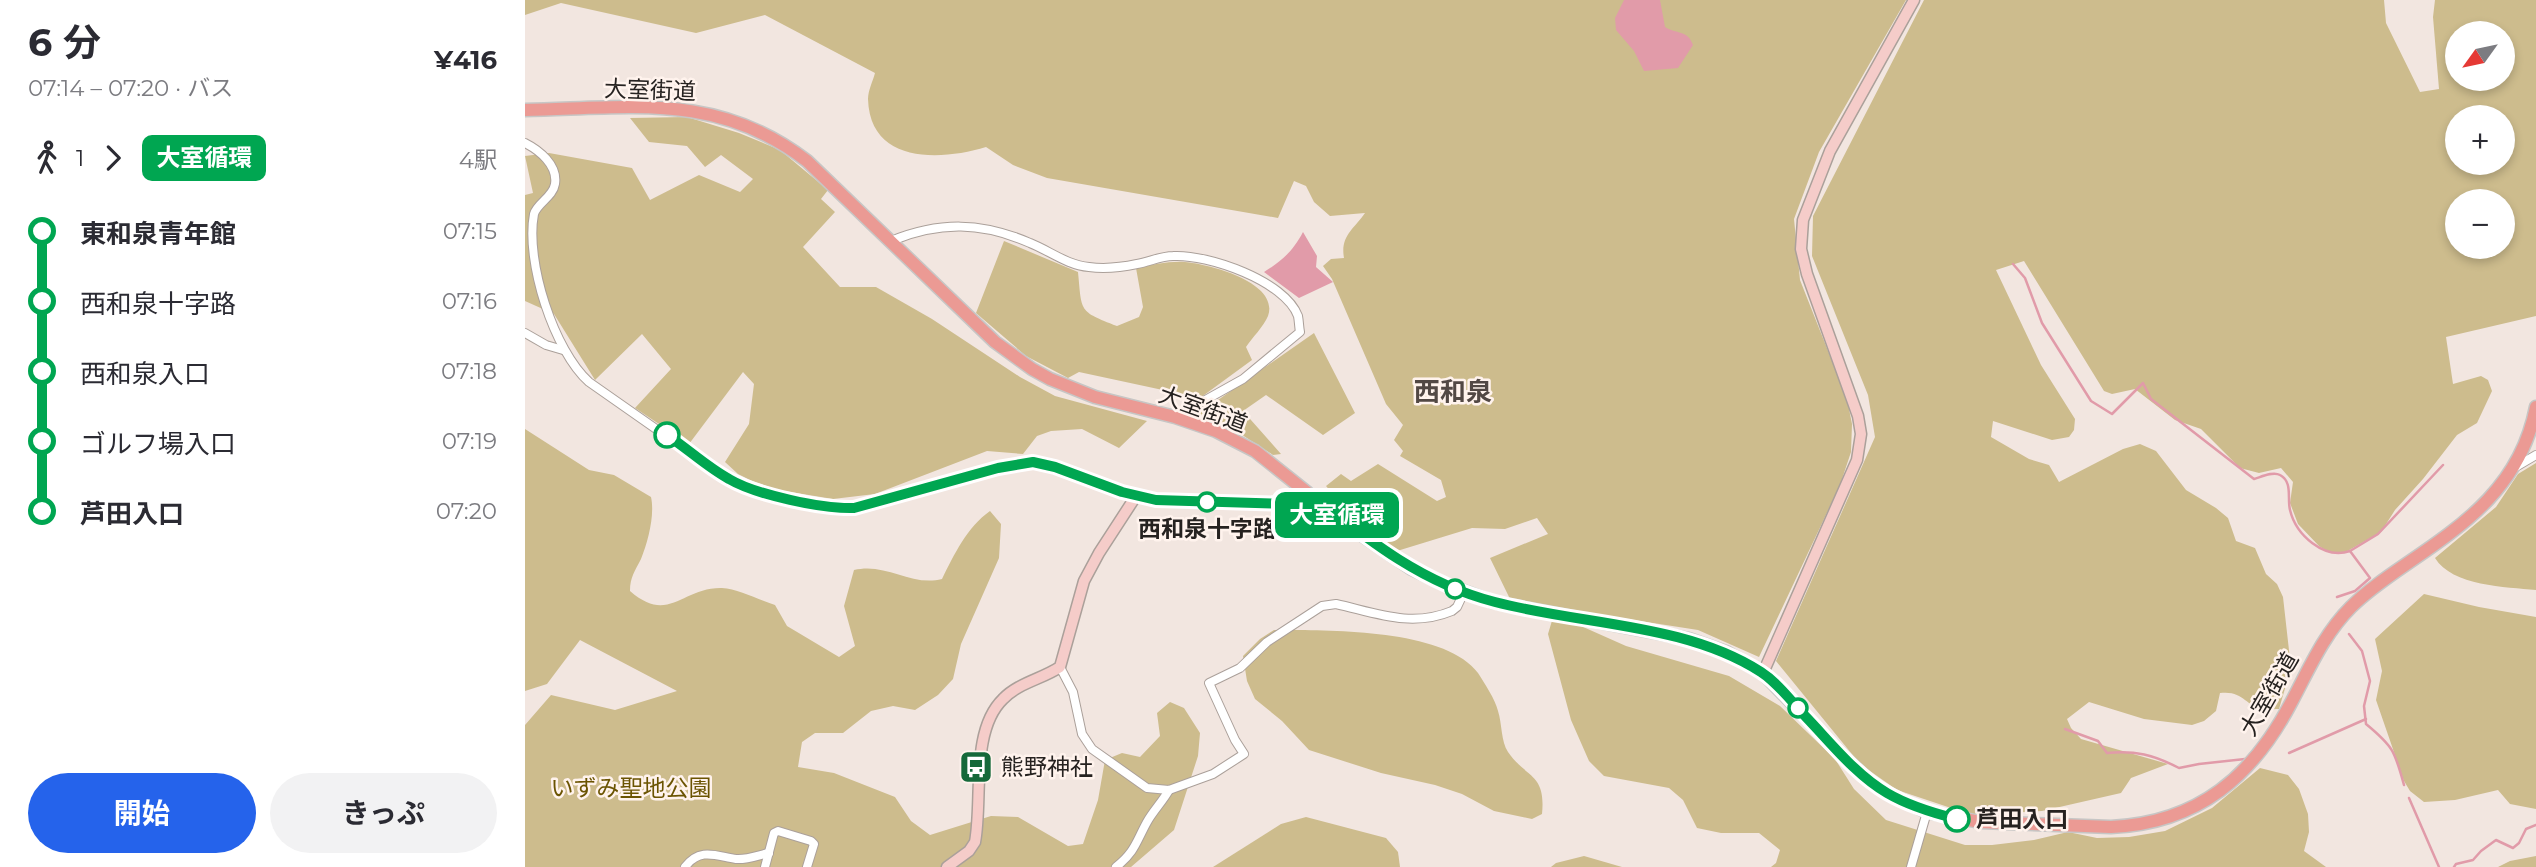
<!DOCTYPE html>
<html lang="ja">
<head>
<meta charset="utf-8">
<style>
  :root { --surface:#fff; --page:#f2f2f3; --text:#2b2b33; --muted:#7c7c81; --accent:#2563eb }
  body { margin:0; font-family:Montserrat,"Noto Sans JP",sans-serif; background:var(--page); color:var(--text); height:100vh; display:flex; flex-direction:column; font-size:26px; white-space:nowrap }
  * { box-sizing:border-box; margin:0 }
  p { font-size:23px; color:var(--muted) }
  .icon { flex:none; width:38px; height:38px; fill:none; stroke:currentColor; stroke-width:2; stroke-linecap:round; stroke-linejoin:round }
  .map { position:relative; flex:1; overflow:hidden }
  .details { display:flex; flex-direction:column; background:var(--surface); width:525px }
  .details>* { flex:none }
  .badge { padding:0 14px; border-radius:10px; font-size:24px; line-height:46px }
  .needle { width:46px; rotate:237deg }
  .buttons { position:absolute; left:1920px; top:21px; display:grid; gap:14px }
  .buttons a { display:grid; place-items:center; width:70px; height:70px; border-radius:50%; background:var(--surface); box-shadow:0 4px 10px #0003; font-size:35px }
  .map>.badge { position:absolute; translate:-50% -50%; box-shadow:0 0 0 4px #fff }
  .legs { display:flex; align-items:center; gap:10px; height:77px; padding:0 28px; font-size:23px }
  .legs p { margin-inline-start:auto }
  .overview { display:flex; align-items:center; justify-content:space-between; height:119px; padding:0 28px }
  h1 { font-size:38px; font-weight:700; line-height:52px }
  .primary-button { display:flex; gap:14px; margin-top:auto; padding:14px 28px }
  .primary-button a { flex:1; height:80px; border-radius:42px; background:var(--accent); color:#fff; font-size:28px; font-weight:700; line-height:80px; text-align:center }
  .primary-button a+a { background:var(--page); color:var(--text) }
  ul { padding:0 28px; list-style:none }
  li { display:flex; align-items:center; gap:24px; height:70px; font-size:26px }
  li i { display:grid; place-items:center; width:10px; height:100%; margin:0 9px; background:currentColor }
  li i::after { content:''; width:18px; height:18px; margin:-9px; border:5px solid; border-radius:50%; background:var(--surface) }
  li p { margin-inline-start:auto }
  li:first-child i { background:linear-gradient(#0000 50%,currentColor 0) }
  li:last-child i { background:linear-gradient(currentColor 50%,#0000 0) }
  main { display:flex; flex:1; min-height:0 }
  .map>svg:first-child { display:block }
  .green { fill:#cdbc8d; fill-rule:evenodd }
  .water { fill:#e19ba9 }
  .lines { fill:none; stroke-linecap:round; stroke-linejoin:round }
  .stream { stroke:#e19ba9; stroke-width:2.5 }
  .street-casing { stroke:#aba09a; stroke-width:10 }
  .secondary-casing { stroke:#aba09a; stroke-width:13 }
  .primary-casing { stroke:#c7c6c5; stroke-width:15 }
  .street { stroke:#fff; stroke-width:8 }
  .secondary { stroke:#f5ccc9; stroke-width:10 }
  .primary { stroke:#eb9a94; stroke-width:12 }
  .line-1-casing { stroke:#fff; stroke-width:16 }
  .line-1 { stroke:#00a651; stroke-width:10 }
  .stop-1-dot { fill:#fff; stroke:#00a651; stroke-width:3.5 }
  .labels { text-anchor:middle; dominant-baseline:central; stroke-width:5; stroke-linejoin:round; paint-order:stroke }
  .street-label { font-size:23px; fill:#262220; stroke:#fff3ed }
  .stop-label { font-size:23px; font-weight:bold; fill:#262220; stroke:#fff3ed }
  .poi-label { font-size:23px; fill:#262220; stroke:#fff3ed; text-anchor:start }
  .park-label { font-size:23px; fill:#6b5402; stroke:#fff3ed }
  .quarter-label { font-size:26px; font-weight:bold; fill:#524844; stroke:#fff3ed }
</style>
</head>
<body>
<main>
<section class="details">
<div class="overview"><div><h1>6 分</h1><p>07:14 – 07:20 · バス</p></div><b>¥416</b></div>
<div class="legs"><svg class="icon" aria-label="walk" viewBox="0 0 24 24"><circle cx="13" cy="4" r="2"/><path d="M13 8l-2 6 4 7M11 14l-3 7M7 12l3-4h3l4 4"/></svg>1<svg class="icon" aria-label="forward" viewBox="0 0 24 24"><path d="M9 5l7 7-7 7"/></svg><b class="badge" style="background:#00a651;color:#fff">大室循環</b><p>4駅</p></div>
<ul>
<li><i style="color:#00a651"></i><b>東和泉青年館</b><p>07:15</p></li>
<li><i style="color:#00a651"></i><span>西和泉十字路</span><p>07:16</p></li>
<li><i style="color:#00a651"></i><span>西和泉入口</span><p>07:18</p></li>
<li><i style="color:#00a651"></i><span>ゴルフ場入口</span><p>07:19</p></li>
<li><i style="color:#00a651"></i><b>芦田入口</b><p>07:20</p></li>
</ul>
<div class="primary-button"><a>開始</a><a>きっぷ</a></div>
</section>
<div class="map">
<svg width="2011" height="867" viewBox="0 0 2011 867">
  <rect width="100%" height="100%" fill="#f2e6e0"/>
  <g class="green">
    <path d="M0 0H1381L1294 152 1269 219 1275 280 1322 399 1327 424 1326 452 1315 485 1234 657 1173 630 986 601 965 558 1023 534 1012 518 980 529 947 528 872 551C843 537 822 510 801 486L816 474 826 481 853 464 912 501 921 497 916 480 875 456 878 451 869 440 878 425 861 404 807 279 798 266 806 259 819 258C815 236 829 229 840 213L805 216 789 202 781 186 769 181 753 218 522 178 488 165 461 147C415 161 345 164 343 99 343 90 348 81 350 73L240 15 171 33 36 3 0 15Z"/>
    <path d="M1399 0H1859L1861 23 1895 92 1914 89 1908 17 1910 0H2011V316L1921 337 1928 384 1956 376 1963 380 1967 391 1952 423 1932 435 1898 479 1870 510 1856 532 1819 553H1805L1794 546 1773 524 1765 503 1768 482 1756 468 1734 473 1715 468 1676 429 1650 420 1610 389 1587 394 1579 391 1499 261 1471 270 1516 365 1550 419 1549 430 1544 437 1527 440 1468 421 1466 437 1504 459 1524 465 1534 482 1598 449 1615 444 1631 451 1661 490 1691 508 1703 518 1711 541 1730 548 1741 574 1752 584 1758 597 1766 668 1754 709C1749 709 1742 710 1737 709 1721 706 1718 690 1695 693L1691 711 1679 721 1667 725 1619 719 1564 702 1542 719 1546 728 1556 739 1643 764 1606 778 1596 793 1517 811 1447 815 1372 790 1335 764 1251 661 1350 437 1343 395 1287 256 1288 216ZM1932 33H1978V79H1932ZM1932 117H1978V163H1932ZM1932 201H1978V247H1932Z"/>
    <path d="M162 117 214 133 255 150 303 190 296 199 310 212 278 247 315 287H351L407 319 495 377 530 396 622 421 594 448 557 429 526 431 512 436 498 454 462 451 350 494 308 499 253 490 227 481 213 474 200 462 224 424 229 384 218 372 164 444 110 408 146 369 117 334 70 380 29 314 0 301V195L8 193 0 156 24 153 107 168 125 200 174 175 215 192 228 179 196 155 180 167 162 146 124 142 105 118Z"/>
    <path d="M479 241 553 272C557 312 553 311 592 326L614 317 618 307 611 268C627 265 644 261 660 262 683 264 755 282 743 316 739 326 727 338 721 347L727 360 675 398 554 372 543 378 501 356 451 313Z"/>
    <path d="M789 333 830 413 798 435 741 395 718 411 756 454 748 455 711 431 673 414Z"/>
    <path d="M0 429 64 470 89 475 126 497C130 515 123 542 116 559 110 571 105 577 105 591 144 625 157 587 197 588 213 589 234 600 250 605L262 626 314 657 330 646 319 606 329 570C361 562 386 587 417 579 429 555 442 527 465 511L476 524 474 558 436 644 428 679 413 695 390 710 368 706 346 711 318 733H290L277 742 273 767 309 773 370 797 386 821 405 835 466 816 493 817 543 846 558 844 573 800 580 760 597 753 615 757 635 736 632 713 645 702 659 708 675 733 673 756 649 830 606 867H0V725L26 695 90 710 152 691 55 640 22 684 0 691Z"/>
    <path d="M2011 463V590C1981 587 1927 586 1910 558L1971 507 1993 474Z"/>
    <path d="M1899 594 1954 607 2011 617V809L1985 804 1973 790 1930 800 1899 802 1885 791 1879 781 1851 700 1857 671 1850 639Z"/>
    <path d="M1029 614 1101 646 1204 676 1255 706 1310 759 1329 789 1361 820 1440 845H1467L1509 840 1543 832 1572 838 1604 837 1640 831 1687 808 1735 768 1763 775 1774 789 1783 814 1784 832 1779 851 1801 867H1246L1251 863 1255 850 1234 833H1196L1172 828 1158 800 1144 788 1079 776 1064 761 1046 720 1023 634Z"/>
    <path d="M749 630C800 630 920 628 953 673 960 684 970 699 973 711 977 723 976 742 983 752 1002 779 1021 773 1017 814L1007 819 969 811 937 794 910 785 856 773 784 750 757 721 730 699 722 681 718 656 735 639Z"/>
    <path d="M781 817 861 838 873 852 875 867H688L756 824Z"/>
    <path d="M1059 856 1097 867H1026L1031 863Z"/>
    <path d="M2011 856V867H1973L1985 861Z"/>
  </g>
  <g class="water">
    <path d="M1099 0H1135L1140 27C1151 34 1163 30 1168 45L1153 68 1119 71 1109 51 1091 30 1090 18Z"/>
    <path d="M778 232 792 256 791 267 808 282 774 298 739 272C757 261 768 251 778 232Z"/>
  </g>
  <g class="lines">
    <g class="stream">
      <path d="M1488 264 1500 278 1517 323 1566 401 1587 414 1618 383 1626 399 1729 479C1736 477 1748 471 1755 475 1768 482 1762 498 1765 510 1771 535 1799 560 1825 551L1845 578 1830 591 1812 597"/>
      <path d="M1825 551 1853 534 1918 465"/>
      <path d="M1824 634 1837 651 1845 681 1839 706 1841 724C1869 747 1870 752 1879 785"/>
      <path d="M1540 729 1573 741 1582 753C1610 750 1629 755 1654 768L1674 764 1720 759"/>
      <path d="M1764 753 1841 719"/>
      <path d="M1884 798 1914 867"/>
      <path d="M1929 867 1931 864 1948 860 1956 851 1971 840 1988 848 1994 843 2001 829 2011 825"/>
    </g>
    <defs>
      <g id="street">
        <path d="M0 143C14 150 33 165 30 184 28 197 12 203 9 214 0 261 29 351 64 382L201 478C234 495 293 509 329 508L473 468 508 462 530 467 597 492 631 500 767 504 779 502 788 496"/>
        <path d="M366 241C415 221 457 222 505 243 525 251 542 265 564 267 579 269 598 267 612 264 624 262 636 256 648 256 683 254 760 281 773 316 774 321 774 327 775 332L718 379 650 417"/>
        <path d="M0 333 21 345 38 350"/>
        <path d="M1989 468 2011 455"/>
        <path d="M535 667 548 692 557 734 567 749 622 788 644 790 688 774 719 754 710 740 684 683 715 668 742 642 797 606 811 604C851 613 886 628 927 611L932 607 939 592"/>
        <path d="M160 867C175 847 191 856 211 859 222 860 234 855 244 853"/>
        <path d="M240 867 249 833 253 831 286 841 289 844 282 867"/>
        <path d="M591 867C610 852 611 842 622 822 628 811 638 801 644 790"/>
        <path d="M1386 867 1402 812"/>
      </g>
      <g id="secondary">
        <path d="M1238 673 1332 460 1336 434 1333 416 1282 274 1276 249 1278 220 1305 151 1389 0"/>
        <path d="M422 867 444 851 450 842C458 800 445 731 478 699 493 683 517 679 535 667L559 581 574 553 611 496"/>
      </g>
      <path id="primary" d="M0 110C105 108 193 92 282 161L470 342 507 369 525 379 570 397 650 417 691 431 730 451 828 529 887 569 917 583 968 602 1164 639 1201 652 1238 673 1321 759 1348 784 1362 793 1402 812 1455 822 1586 827C1674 823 1728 776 1767 701 1785 667 1799 634 1826 607 1842 591 1861 578 1880 565 1942 523 1996 485 2011 407"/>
    </defs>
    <use href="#street" class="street-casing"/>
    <use href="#secondary" class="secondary-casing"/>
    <use href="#primary" class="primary-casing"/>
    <use href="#street" class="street"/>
    <use href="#secondary" class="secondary"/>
    <use href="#primary" class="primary"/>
  </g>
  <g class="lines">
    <defs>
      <path id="line-1" d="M142 435C163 449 182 467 204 479 231 495 298 509 329 508L473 468 508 462 530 467 597 492 631 500 768 504 779 502 788 496C844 541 899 584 970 602 1057 625 1160 623 1236 672 1253 683 1267 702 1281 717 1306 743 1331 775 1362 793 1384 806 1408 813 1432 819"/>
    </defs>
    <use href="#line-1" class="line-1-casing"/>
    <use href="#line-1" class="line-1"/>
  </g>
  <defs>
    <symbol id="bus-square" viewBox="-11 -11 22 22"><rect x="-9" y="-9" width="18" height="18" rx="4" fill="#15693a" stroke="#fff3ed"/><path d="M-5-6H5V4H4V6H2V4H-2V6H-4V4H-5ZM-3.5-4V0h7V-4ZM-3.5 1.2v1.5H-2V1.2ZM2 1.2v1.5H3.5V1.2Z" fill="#fff"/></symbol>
  </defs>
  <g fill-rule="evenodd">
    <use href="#bus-square" x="432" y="748" width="38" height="38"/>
  </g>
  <g class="stop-1-dot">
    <circle cx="142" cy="435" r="12"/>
    <circle cx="682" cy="502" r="9"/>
    <circle cx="930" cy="589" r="9"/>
    <circle cx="1273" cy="708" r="9"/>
    <circle cx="1432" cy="819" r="12"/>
  </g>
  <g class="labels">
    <g class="street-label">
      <text transform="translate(125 90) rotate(2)">大室街道</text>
      <text transform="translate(678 409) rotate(20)">大室街道</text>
      <text transform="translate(1744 694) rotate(-60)">大室街道</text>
    </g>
    <g class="stop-label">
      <text x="682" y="529">西和泉十字路</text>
      <text x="1451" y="819" text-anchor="start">芦田入口</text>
    </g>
    <g class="poi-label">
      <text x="476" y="767">熊野神社</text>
    </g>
    <g class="park-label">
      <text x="106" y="788">いずみ聖地公園</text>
    </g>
    <g class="quarter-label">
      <text x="928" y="392">西和泉</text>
    </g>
  </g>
</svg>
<div class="buttons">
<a><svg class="needle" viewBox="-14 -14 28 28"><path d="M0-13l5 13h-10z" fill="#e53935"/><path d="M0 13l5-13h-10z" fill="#7c7c81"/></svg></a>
<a>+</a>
<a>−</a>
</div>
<b class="badge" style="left:812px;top:515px;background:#00a651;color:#fff">大室循環</b>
</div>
</main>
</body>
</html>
